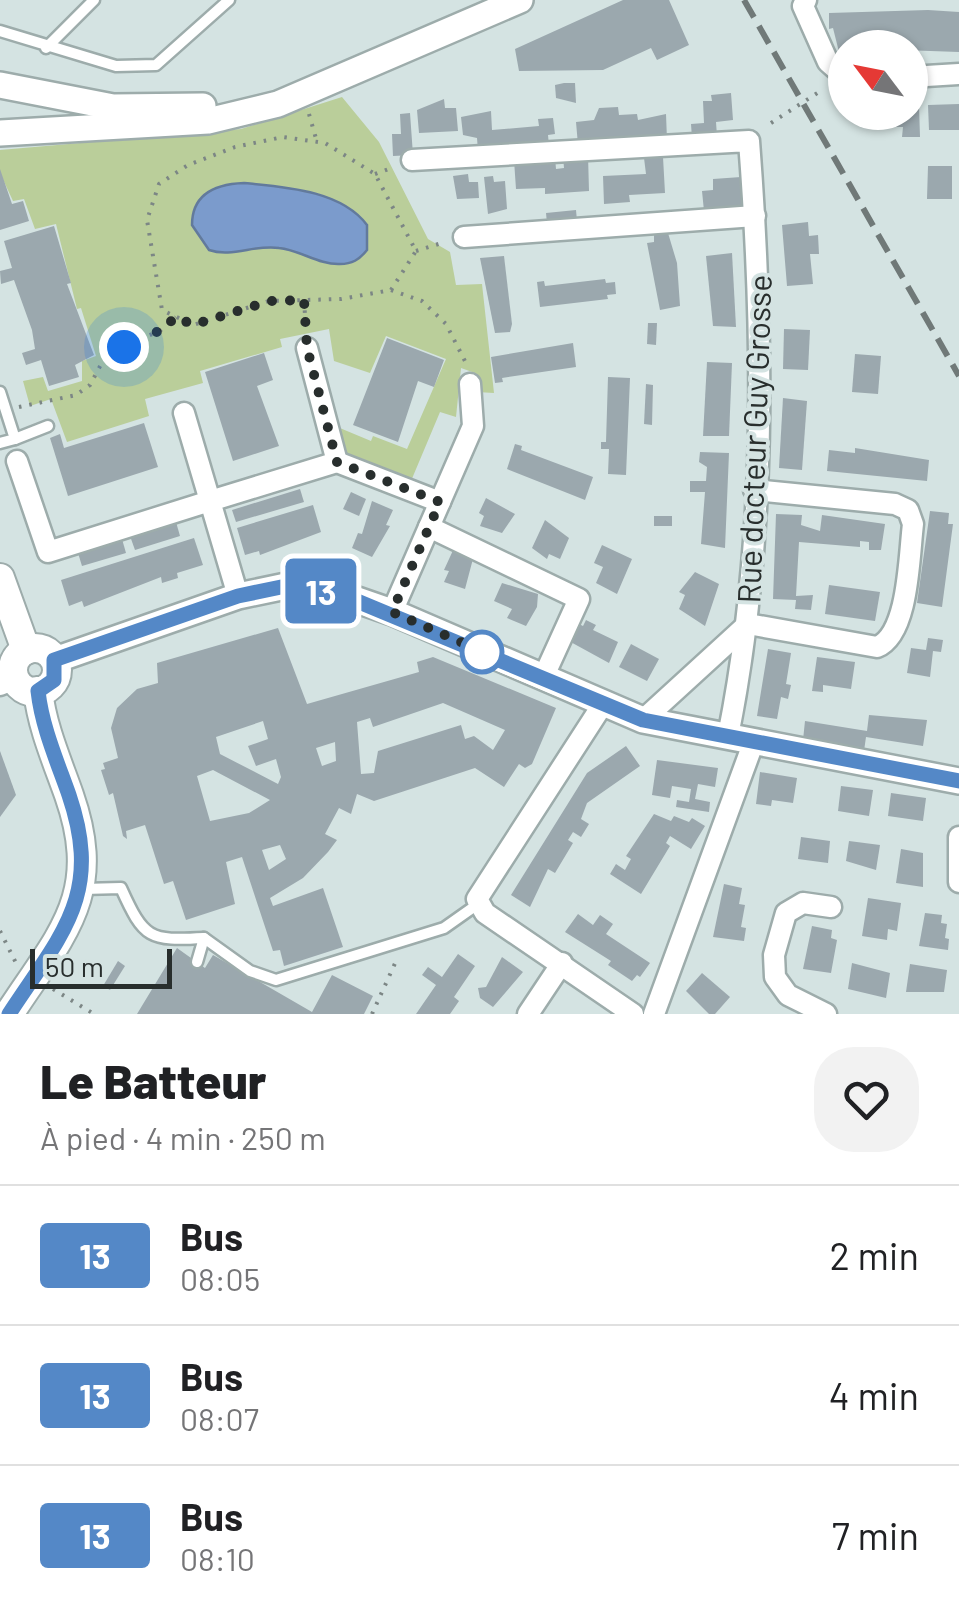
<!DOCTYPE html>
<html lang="fr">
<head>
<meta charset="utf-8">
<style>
  :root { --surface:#fff; --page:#f2f2f2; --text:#202124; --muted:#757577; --line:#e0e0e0 }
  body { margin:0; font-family:Barlow,sans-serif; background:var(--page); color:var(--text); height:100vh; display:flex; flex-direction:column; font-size:38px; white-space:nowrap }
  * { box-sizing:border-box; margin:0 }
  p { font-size:32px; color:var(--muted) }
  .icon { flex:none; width:55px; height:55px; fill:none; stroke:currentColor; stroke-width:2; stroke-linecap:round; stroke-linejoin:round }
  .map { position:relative; height:1014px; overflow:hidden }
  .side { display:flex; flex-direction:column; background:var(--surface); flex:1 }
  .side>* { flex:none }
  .badge { padding:0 20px; border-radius:8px; font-size:35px; line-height:65px }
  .needle { width:65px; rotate:302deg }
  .fabs { position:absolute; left:828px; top:30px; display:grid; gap:20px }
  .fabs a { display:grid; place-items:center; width:100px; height:100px; border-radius:50%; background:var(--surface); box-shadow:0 2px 8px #0004; font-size:50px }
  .scale { position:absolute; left:30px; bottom:25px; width:142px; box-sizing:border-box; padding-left:10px; border:5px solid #282e2d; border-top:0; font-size:28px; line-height:35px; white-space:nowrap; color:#282e2d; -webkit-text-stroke:8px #d4e3e2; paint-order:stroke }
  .you { position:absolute; width:50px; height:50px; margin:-25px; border:8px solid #fff; border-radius:50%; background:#1a73e8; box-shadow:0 0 0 15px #1a73e833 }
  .map>.badge { position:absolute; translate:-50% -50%; box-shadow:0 0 0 5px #fff }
  .round { display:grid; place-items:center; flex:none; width:105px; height:105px; border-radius:40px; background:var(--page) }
  .headline { display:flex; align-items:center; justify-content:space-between; height:170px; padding:0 40px }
  h1 { font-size:48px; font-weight:800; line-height:75px }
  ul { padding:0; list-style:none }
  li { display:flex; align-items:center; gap:30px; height:140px; padding:0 40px; border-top:2px solid var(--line) }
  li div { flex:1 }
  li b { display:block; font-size:38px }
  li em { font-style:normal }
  li .badge { min-width:110px; font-weight:700; text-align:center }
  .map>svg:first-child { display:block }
  .green { fill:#bace9a }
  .water { fill:#7b9bcc; stroke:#627a9c; stroke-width:2.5 }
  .building { fill:#9ba8ae; fill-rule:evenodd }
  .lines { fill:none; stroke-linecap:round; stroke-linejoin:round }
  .service-casing { stroke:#9dacab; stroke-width:15 }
  .minor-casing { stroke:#9dacab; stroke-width:25 }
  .tertiary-casing { stroke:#9dacab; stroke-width:30 }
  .secondary-casing { stroke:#9dacab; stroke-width:32 }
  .path { stroke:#7c8685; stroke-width:4; stroke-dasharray:2.5 8; stroke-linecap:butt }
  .service { stroke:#fff; stroke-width:10 }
  .minor { stroke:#fff; stroke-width:20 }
  .tertiary { stroke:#fff; stroke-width:25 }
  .secondary { stroke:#fff; stroke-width:28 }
  .rail { stroke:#707978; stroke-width:6; stroke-dasharray:20 10; stroke-linecap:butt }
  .path-bridge { stroke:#7c8685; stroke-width:4; stroke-dasharray:2.5 8; stroke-linecap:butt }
  .line-casing { stroke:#fff; stroke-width:22 }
  .line { stroke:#5488c7; stroke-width:15 }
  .walk { stroke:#282e2d; stroke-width:10; stroke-dasharray:0 18 }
  .stop-dot { fill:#fff; stroke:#5488c7; stroke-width:5 }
  .labels { text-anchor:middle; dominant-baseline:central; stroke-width:8; stroke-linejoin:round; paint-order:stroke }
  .street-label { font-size:32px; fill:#282e2d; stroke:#d4e3e2 }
</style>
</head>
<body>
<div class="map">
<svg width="959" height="1014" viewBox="0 0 959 1014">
  <rect width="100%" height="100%" fill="#d4e3e2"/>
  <path class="green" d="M342 97 379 142 428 239 450 252 456 285 482 284 494 393 477 392 475 373 461 368 456 417 440 412 411 481 345 455 335 426 371 441 373 436 407 449 446 359 386 336 370 373 334 361 329 329 280 339 282 347 200 371 203 383 145 399 149 416 67 442 51 399 30 406 23 381 43 377 48 391 82 381V361L96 356 81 308 77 309 56 224 35 229 24 199 13 201 0 173V150L241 129Z"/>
  <path class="water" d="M244 183C284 187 341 190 367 225V250C359 260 352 264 340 264 319 265 300 250 279 248 255 244 232 258 209 250L192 225C192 194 216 184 244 183Z"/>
  <g class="building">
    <path d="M623 0H669L689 45 657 60 651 48 603 70 519 71 515 49Z"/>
    <path d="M928 10 959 12V52L845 48V56H840L833 28 829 29V13Z"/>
    <path d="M564 83H575L576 103 556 98 555 85Z"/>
    <path d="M731 93 733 120 716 122 717 136 692 138 691 124 704 123 703 101H712L711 95Z"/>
    <path d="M444 99 445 108H456L458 131 419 133 417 110Z"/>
    <path d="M959 104V130H929L928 105Z"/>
    <path d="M910 105H919L920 137H902L903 127H877V112H910Z"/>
    <path d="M618 107 619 115 637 114 638 120 666 114 667 140 578 145 576 122 594 120 599 108Z"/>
    <path d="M491 111 492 130 539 126 538 119 553 118 555 134 548 135 549 146 478 151 477 138 463 135 461 117Z"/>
    <path d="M410 113 413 155 393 156 392 134H401L400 114Z"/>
    <path d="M588 155 589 191 545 194V188L516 189 514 160 555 157 556 169 564 168 563 156Z"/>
    <path d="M663 157 665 193 629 195 630 202 604 204 603 176 646 174 644 158Z"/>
    <path d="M928 166H952V199H927Z"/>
    <path d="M0 169 12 204 23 201 29 221 0 230Z"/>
    <path d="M468 174 469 182H478L479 198 457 199 453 176Z"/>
    <path d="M493 176 494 182 505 181 507 209 488 214 484 177Z"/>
    <path d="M741 177 742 208 704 211 702 191 713 190V179Z"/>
    <path d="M576 210 577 221 547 223 546 213Z"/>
    <path d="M808 222 809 236 818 235 819 254H810L813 284 787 286 782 225Z"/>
    <path d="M54 226 71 283 67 284 94 355 75 365 79 377 49 386 41 360 26 365 22 353 35 349 32 330 14 280 1 284 0 271 12 268 4 241Z"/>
    <path d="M668 233 677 263 680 306 660 310 647 243 654 242V234Z"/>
    <path d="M732 253 736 327 713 326 706 256Z"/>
    <path d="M504 256 512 324 510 332 495 333 480 258Z"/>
    <path d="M605 279 606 283 615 282 616 294 607 295 608 299 540 307 537 282 544 281 545 286Z"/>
    <path d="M648 323H657L656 345 647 344Z"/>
    <path d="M784 329 810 330 808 370 783 369Z"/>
    <path d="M387 338 444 360 434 387 418 381 398 442 353 425Z"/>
    <path d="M573 343 576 367 502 378 503 382 495 383 491 357Z"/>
    <path d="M264 353 273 380 257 386 279 446 233 461 205 372Z"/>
    <path d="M855 354 881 356 878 394 852 392Z"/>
    <path d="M707 362 732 363 729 436H703Z"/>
    <path d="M608 377 630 378 626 475 608 474 609 449H601V442H606Z"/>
    <path d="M646 384 653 385 652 425 644 424Z"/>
    <path d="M783 398 807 401 802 470 779 468Z"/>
    <path d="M144 423 158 467 68 496 50 438 60 434 64 448Z"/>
    <path d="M515 444 522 446 521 450 593 477 585 500 507 469Z"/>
    <path d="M855 448 929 460 927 481 827 471 829 450 855 453Z"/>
    <path d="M700 452 729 453 725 548 701 544 705 492H690V481H706L707 467 699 462Z"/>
    <path d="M300 489 304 502 236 522 232 510Z"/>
    <path d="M351 492 366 499 359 516 343 509Z"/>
    <path d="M486 498 515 514 502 533 480 526 484 516 479 513Z"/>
    <path d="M372 501 393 510 386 525 390 526 372 557 352 548 358 533 362 534Z"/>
    <path d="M313 505 321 532 260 555 259 551 245 555 237 528Z"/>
    <path d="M930 511 949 513 948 524H953L942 607 917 603Z"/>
    <path d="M776 514 802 515 801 525 820 531 822 515 885 524 881 550H869V542L860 541V547L799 542 796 596 813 595 811 610 795 609 796 600 773 599Z"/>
    <rect x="654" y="516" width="18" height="10"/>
    <path d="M545 520 569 538 560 559 549 554 547 559 532 548Z"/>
    <path d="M176 522 180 536 135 550 130 536Z"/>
    <path d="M194 538 203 565 177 573 178 578 162 583 161 577 84 607 82 601 69 606 61 580Z"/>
    <path d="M122 539 126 553 82 566 78 553Z"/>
    <path d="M602 545 632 559 617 594 596 583 603 567 594 563Z"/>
    <path d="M455 546 474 555 465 589 444 582 449 571 444 570Z"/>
    <path d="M695 572 719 584 705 626 679 609 685 595 679 592Z"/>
    <path d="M502 583 538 594 537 607 526 626 507 618 512 609 494 601Z"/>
    <path d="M829 585 880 592 875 621 825 614Z"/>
    <path d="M586 620 596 625 593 630 618 642 609 663 567 640 575 622 583 626Z"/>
    <path d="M278 628 307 704 419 672 417 662 433 657 556 708 532 764 525 768 519 764 504 787 475 768 374 801 357 794 351 814 339 808 325 834 337 840 328 852 303 878 270 898 273 906 323 888 343 947 284 966 280 950 273 951 242 857 226 862 235 904 186 920 173 881 164 884 145 825 126 831 127 839 123 836 113 793 109 795 101 770 105 769 103 763 118 758 111 728 117 708 137 689 158 683 157 663ZM443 703 505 730 493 750 474 736 465 739 461 725 378 751 374 773 361 774 357 722 370 718 373 727ZM263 721 268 739 248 746 256 766 276 759 281 777 278 784 220 754 216 737ZM335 742 336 761 322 766 316 748ZM213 770 270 800 249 813 210 821 197 776ZM280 845 286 859 269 870 262 850Z"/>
    <path d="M928 638 943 640 941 652 933 651 930 677 907 673 911 648 926 650Z"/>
    <path d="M631 644 659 659 647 681 619 667Z"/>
    <path d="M768 649 791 653 786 684 791 685 788 699 781 697 777 719 757 716Z"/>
    <path d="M817 657 855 662 851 689 823 685V692L812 691Z"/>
    <path d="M869 715 927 720 923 746 866 737 864 751 803 740 805 721 867 731Z"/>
    <path d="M626 746 640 766 587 803 581 819 589 824 581 837 573 832 568 840 573 843 555 873 548 869 530 907 511 895 587 773Z"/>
    <path d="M0 751 16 795 0 817Z"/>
    <path d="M657 760 718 768 715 787 698 784 695 799 710 802 709 812 676 807 677 800 689 802 691 789 672 786 670 798 652 795Z"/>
    <path d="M760 772 797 778 793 803 772 800 771 806 756 804Z"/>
    <path d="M841 786 873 790 869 816 838 811Z"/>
    <path d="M891 793 926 798 923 821 888 816Z"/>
    <path d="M654 814 671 821 674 816 689 822 692 818 705 826 691 849 670 836 666 843 670 846 641 894 610 874 616 864 625 870 631 859 626 856Z"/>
    <path d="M801 837 830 841 828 863 798 859Z"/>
    <path d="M849 841 880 845 876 870 846 861Z"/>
    <path d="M901 849 923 853V887L896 883Z"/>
    <path d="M724 884 742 888 739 904 745 905 741 927 746 928 744 941 713 937Z"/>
    <path d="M868 898 901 903 897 931 888 929 887 940 862 936Z"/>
    <path d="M925 913 942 915 941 923 947 924 945 938 949 939 948 950 919 946Z"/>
    <path d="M578 914 593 925 600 915 613 924 606 934 650 963 640 977 637 975 632 981 608 965 611 961 565 932Z"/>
    <path d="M812 926 832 930 831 938 837 940 831 973 803 969Z"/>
    <path d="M177 948 205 968 213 955 312 1012 332 975 373 996 364 1014H137Z"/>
    <path d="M458 954 475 966 454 997 459 1001 450 1014H416L436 985 422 975 428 967 442 977Z"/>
    <path d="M502 957 523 972 493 1007 480 998 478 988 486 987Z"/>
    <path d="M118 961 125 966 110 990 103 986Z"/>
    <path d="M852 963 890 973 886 998 848 989Z"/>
    <path d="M910 964 947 970 944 992H906Z"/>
    <path d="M702 973 730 997 715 1014H709L686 991Z"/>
  </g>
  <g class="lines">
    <defs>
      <g id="service">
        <path d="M0 31 116 66 156 65 229 0"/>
        <path d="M46 48 94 0"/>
        <path d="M0 392 15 439 0 443"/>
        <path d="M15 439 48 426"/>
        <path d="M83 889 121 888C144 939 149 941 204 938L197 962"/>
        <path d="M204 938 250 971 276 980 444 928 478 904"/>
      </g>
      <g id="minor">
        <path d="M806 0 803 6 828 62 845 77"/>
        <path d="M910 77 959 74"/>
        <path d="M412 160 749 141C764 338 767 542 728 736"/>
        <path d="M464 237 755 216"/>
        <path d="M307 348 337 462"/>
        <path d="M17 461 48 552 210 501 184 413"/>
        <path d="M429 527 579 599 543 678"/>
        <path d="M238 596 210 501 337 462 440 502"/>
        <path d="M392 612 473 426 470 384"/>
        <path d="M748 624 877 647C909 634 909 555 913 524L908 510 895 504 754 490"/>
        <path d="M0 685 15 679"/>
        <path d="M603 704 477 899 485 913 633 1014"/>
        <path d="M643 720 748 624"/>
        <path d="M959 837V882"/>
        <path d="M528 1014 562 963"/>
        <path d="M654 1014 754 741"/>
        <path d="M826 1014 788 995 775 977 774 955 786 913 803 903 831 907"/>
      </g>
      <g id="tertiary">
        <path d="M0 85 113 107 203 106"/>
        <path d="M0 133 208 121 278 104 520 0"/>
        <path d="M55 660 238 596 286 586 340 594 392 612 643 720 959 781"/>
      </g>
      <g id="secondary">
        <path d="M0 578 26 650"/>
        <circle cx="35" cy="670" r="22"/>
        <path d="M9 1014C62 933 104 895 69 795 57 761 42 727 38 691"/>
      </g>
    </defs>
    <use href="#service" class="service-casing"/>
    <use href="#minor" class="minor-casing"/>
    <use href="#tertiary" class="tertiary-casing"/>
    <use href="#secondary" class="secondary-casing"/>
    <g class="path">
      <path d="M309 114 317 142"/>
      <path d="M375 174 394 167"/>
      <path d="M416 251 445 242"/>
      <path d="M391 290 416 251 375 174 325 143 283 137 235 147 188 165 159 184 147 220 162 310 193 325 269 301 341 299 391 290 422 301 446 324 467 365"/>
      <path d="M304 300 306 330"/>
      <path d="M19 407 76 395 90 385 106 355 161 330 176 317"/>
      <path d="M0 931 16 963"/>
      <path d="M53 989 94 1014"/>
      <path d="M372 1014 397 959"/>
    </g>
    <use href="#service" class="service"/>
    <use href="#minor" class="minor"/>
    <use href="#tertiary" class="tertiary"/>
    <use href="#secondary" class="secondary"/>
    <path class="rail" d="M744 0 959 376"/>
    <path class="path-bridge" d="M771 123 822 90"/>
  </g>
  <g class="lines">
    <defs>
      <path id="line" d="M9 1014C62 933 103 895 69 795 57 761 42 727 38 691L54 680V660L238 596 286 586 340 594 643 720 959 781"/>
    </defs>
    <use href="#line" class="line-casing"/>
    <use href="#line" class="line"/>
    <path class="walk" d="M124 347 161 330 176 317 193 325 270 301 304 300 307 348 337 462 440 502 392 612 488 654 482 652"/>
  </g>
  <circle class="stop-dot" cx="482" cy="652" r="20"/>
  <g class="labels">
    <g class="street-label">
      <text transform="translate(753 439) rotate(-88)">Rue docteur Guy Grosse</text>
    </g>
  </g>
</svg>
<div class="fabs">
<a><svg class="needle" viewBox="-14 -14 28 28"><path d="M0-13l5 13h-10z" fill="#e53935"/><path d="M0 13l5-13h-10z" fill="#757577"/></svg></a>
</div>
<div class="scale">50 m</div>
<div class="you" style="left:124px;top:347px"></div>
<b class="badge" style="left:321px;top:591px;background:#5488c7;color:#fff">13</b>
</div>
<section class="side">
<div class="headline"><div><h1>Le Batteur</h1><p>À pied · 4 min · 250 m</p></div><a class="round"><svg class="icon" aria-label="heart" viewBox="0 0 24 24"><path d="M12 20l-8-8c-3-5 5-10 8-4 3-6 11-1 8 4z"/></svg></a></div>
<ul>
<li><span class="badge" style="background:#5488c7;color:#fff">13</span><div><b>Bus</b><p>08:05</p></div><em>2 min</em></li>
<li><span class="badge" style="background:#5488c7;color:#fff">13</span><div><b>Bus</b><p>08:07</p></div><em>4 min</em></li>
<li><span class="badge" style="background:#5488c7;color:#fff">13</span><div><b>Bus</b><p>08:10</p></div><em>7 min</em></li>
</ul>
</section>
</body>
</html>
